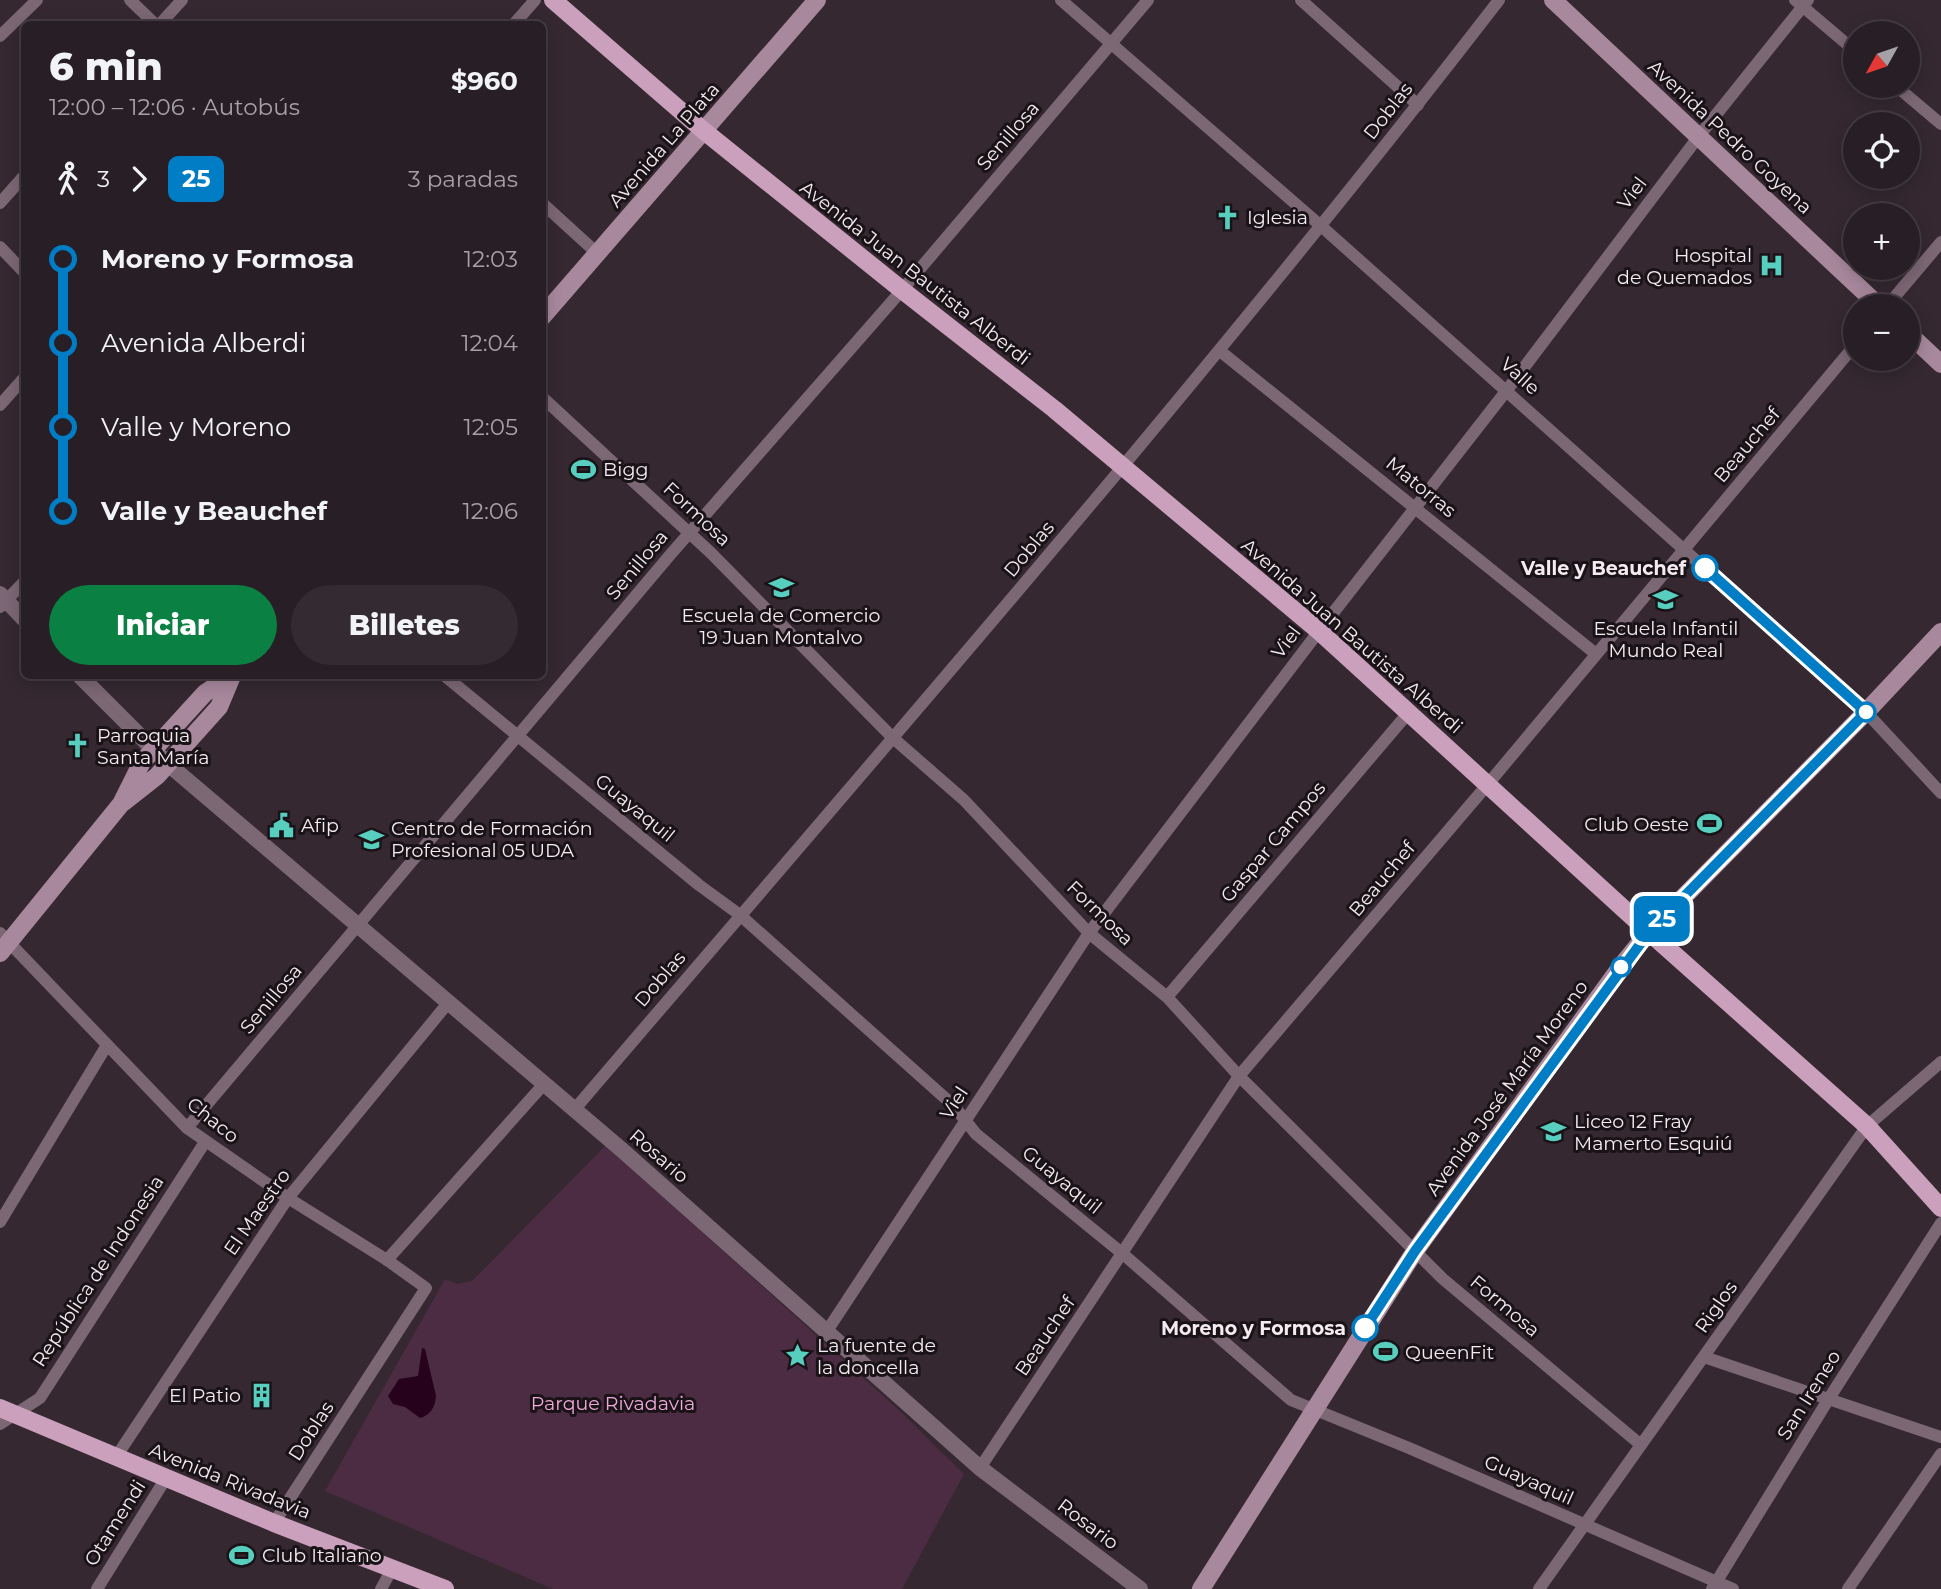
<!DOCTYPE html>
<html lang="es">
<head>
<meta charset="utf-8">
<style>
  :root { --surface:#281e25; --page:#342b32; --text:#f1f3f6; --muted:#a5a2a7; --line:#443c42; --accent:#0b8043 }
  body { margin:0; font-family:Montserrat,sans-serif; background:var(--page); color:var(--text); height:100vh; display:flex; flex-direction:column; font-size:26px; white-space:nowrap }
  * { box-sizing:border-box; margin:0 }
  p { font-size:23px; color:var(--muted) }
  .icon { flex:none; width:38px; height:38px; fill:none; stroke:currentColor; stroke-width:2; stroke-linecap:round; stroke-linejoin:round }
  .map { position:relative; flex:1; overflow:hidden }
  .drawer { position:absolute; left:21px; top:21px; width:525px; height:658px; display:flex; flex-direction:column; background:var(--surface); border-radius:10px; box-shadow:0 4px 18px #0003,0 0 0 2px var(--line) }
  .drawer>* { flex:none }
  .badge { padding:0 14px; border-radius:10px; font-size:24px; line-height:46px }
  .needle { width:46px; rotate:230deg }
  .buttons { position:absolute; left:1843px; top:21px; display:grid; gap:14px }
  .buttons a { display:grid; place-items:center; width:77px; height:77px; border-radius:50%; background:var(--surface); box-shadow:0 4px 18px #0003,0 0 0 2px var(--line); font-size:35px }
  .map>.badge { position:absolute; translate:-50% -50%; box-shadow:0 0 0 4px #fff }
  .legs { display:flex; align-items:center; gap:10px; height:77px; padding:0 28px; font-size:23px }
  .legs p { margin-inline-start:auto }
  .summary { display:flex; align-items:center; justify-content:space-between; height:119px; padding:0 28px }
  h1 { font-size:38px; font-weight:800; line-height:52px }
  .action { display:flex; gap:14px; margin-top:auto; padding:14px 28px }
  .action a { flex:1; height:80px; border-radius:42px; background:var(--accent); color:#fff; font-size:28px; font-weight:800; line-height:80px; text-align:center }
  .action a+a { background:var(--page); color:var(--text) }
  ul { padding:0 28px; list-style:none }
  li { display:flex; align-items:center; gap:24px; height:84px; font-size:26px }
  li i { display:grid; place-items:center; width:10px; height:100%; margin:0 9px; background:currentColor }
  li i::after { content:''; width:18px; height:18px; margin:-9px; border:5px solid; border-radius:50%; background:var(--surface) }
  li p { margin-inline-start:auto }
  li:first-child i { background:linear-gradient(#0000 50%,currentColor 0) }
  li:last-child i { background:linear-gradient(currentColor 50%,#0000 0) }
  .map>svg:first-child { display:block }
  .green { fill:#4b2c42 }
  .water { fill:#26021d }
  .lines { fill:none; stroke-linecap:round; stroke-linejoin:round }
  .minor { stroke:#7c6775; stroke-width:12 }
  .tertiary { stroke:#7c6775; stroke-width:16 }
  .secondary { stroke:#a8889d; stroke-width:18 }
  .primary { stroke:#caa0bd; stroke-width:18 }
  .line-1-casing { stroke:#fff; stroke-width:16 }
  .line-1 { stroke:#007dc5; stroke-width:10 }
  .stop-1-dot { fill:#fff; stroke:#007dc5; stroke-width:3.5 }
  .labels { text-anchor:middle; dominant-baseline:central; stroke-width:6; stroke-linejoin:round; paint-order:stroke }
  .street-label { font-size:19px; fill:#f4ebf1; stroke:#191317 }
  .poi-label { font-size:19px; fill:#f4ebf1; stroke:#191317; text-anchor:start }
  .stop-label { font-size:19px; font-weight:bold; fill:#f4ebf1; stroke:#191317; text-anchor:end }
  .park-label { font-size:19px; fill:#eea8d8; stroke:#191317 }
</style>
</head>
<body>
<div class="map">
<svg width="1941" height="1589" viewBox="0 0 1941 1589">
  <rect width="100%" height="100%" fill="#352831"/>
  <path class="green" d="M606 1145 901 1412 964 1474 902 1589H553L325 1491 445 1279 457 1284 472 1281Z"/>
  <path class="water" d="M422 1348 425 1349 436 1396C435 1407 431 1415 420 1418L405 1407 393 1404 388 1396 399 1379 418 1376Z"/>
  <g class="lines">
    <g class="minor">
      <path d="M130 0 155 24"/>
      <path d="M1061 0 1321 226 1866 712 1941 793"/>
      <path d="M1301 0 1418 105"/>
      <path d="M1795 0 1855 51"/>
      <path d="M160 24 182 0"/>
      <path d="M514 24 535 0"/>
      <path d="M0 36 37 0"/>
      <path d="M1896 86 1941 124"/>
      <path d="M0 203 24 176"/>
      <path d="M542 203 598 254"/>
      <path d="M0 247 24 272"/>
      <path d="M1887 306 1941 242"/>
      <path d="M1220 351 1596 654"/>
      <path d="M542 397 711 553 893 738 964 800 1089 933 1167 997 1239 1076 1443 1279 1641 1445"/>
      <path d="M0 405 24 378"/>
      <path d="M0 607 24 582"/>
      <path d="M445 676 699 885 740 915 954 1106 976 1134 1123 1254 1291 1400 1409 1448 1733 1589"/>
      <path d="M0 933 187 1128 288 1198 387 1260 426 1288 274 1523"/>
      <path d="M1167 997 1409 712"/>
      <path d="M574 1110C887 744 1204 382 1499 0"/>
      <path d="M187 1128 670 555 902 290 1148 0"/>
      <path d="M0 1222 107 1045"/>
      <path d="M387 1260 544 1084"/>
      <path d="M827 1331 1089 933 1319 631 1507 390 1699 136 1808 0"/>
      <path d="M1704 1357 1941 1437"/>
      <path d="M0 1424 40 1398 205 1142"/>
      <path d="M116 1457 288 1198 448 1003"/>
      <path d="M980 1468 1239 1076 1488 784 1855 345"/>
      <path d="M97 1589 166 1478"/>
      <path d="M381 1589 393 1567"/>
      <path d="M1539 1589 1867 1126 1941 1062"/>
      <path d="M1712 1589 1828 1400 1941 1223"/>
      <path d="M1848 1589 1941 1454"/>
    </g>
    <g class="tertiary">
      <path d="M0 594 24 619"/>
      <path d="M80 676 168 764 622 1150 980 1468 1140 1589"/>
    </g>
    <g class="secondary">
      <path d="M1553 0 1879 306"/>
      <path d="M542 317 817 0"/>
      <path d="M1908 333 1941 364"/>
      <path d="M124 802 157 776 219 707 232 676"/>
      <path d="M0 953 121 804 142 762 205 693 231 676"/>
      <path d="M1201 1589 1415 1251 1622 965 1649 932 1866 712 1941 632"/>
    </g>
    <g class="primary">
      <path d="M553 0 704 131 902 290 1054 409 1319 631 1649 932 1867 1126 1941 1208"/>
      <path d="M0 1408 274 1523 445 1589"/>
    </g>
  </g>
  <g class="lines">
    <defs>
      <path id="line-1" d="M1365 1328 1415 1251 1649 932 1866 712 1705 568"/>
    </defs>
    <use href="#line-1" class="line-1-casing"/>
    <use href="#line-1" class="line-1"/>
  </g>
  <defs>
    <symbol id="church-bare" viewBox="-9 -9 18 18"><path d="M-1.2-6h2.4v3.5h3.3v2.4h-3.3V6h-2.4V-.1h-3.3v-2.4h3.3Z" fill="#58cebf" stroke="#191317" stroke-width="2.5" paint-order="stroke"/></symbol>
    <symbol id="hospital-bare" viewBox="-9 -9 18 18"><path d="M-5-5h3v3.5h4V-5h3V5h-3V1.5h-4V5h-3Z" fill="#58cebf" stroke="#191317" stroke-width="2.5" paint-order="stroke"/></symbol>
    <symbol id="stadium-bare" viewBox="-9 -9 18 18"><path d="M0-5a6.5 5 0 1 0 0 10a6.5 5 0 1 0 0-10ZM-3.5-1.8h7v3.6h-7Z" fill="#58cebf" stroke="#191317" stroke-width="2.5" paint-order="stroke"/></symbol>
    <symbol id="school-bare" viewBox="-9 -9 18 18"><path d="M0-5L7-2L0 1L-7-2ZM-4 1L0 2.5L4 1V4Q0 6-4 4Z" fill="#58cebf" stroke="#191317" stroke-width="2.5" paint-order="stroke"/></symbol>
    <symbol id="civic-bare" viewBox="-9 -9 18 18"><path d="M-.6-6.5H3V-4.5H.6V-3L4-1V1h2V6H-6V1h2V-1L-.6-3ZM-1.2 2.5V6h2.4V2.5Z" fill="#58cebf" stroke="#191317" stroke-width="2.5" paint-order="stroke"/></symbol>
    <symbol id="sight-bare" viewBox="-9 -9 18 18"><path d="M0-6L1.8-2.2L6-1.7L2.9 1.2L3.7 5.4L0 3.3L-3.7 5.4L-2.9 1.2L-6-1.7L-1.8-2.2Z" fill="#58cebf" stroke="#191317" stroke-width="2.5" paint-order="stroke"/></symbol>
    <symbol id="building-bare" viewBox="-9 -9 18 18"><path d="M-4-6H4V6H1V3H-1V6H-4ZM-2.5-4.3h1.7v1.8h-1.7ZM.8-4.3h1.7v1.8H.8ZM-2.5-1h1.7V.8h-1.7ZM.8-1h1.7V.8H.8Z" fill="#58cebf" stroke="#191317" stroke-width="2.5" paint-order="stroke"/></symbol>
  </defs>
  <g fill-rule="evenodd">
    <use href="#church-bare" x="1210" y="200" width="35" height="35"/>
    <use href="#hospital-bare" x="1754" y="248" width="35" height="35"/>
    <use href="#stadium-bare" x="566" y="452" width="35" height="35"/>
    <use href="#school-bare" x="764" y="570" width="35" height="35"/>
    <use href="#school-bare" x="1648" y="582" width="35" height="35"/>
    <use href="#church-bare" x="60" y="728" width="35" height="35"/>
    <use href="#stadium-bare" x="1692" y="806" width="35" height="35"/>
    <use href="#civic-bare" x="264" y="808" width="35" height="35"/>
    <use href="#school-bare" x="354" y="822" width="35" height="35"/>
    <use href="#school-bare" x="1536" y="1114" width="35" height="35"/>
    <use href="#stadium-bare" x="1368" y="1334" width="35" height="35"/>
    <use href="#sight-bare" x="780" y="1338" width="35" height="35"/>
    <use href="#building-bare" x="244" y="1378" width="35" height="35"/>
    <use href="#stadium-bare" x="224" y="1538" width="35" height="35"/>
  </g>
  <g class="stop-1-dot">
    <circle cx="1705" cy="568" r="12"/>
    <circle cx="1866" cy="712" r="9"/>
    <circle cx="1621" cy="967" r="9"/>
    <circle cx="1365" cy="1328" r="12"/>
  </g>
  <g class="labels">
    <g class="street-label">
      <text transform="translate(1388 111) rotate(-52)">Doblas</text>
      <text transform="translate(1008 136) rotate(-49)">Senillosa</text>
      <text transform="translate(1730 137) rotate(43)">Avenida Pedro Goyena</text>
      <text transform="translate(664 145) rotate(-49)">Avenida La Plata</text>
      <text transform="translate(1632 193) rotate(-53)">Viel</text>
      <text transform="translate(915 273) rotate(38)">Avenida Juan Bautista Alberdi</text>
      <text transform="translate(1520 376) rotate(42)">Valle</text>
      <text transform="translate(1747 445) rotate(-50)">Beauchef</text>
      <text transform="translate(1421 487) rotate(39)">Matorras</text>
      <text transform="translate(697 514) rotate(43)">Formosa</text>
      <text transform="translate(1029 549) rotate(-50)">Doblas</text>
      <text transform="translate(637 565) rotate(-50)">Senillosa</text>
      <text transform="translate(1352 636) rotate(41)">Avenida Juan Bautista Alberdi</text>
      <text transform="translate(1286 642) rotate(-53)">Viel</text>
      <text transform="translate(635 808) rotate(39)">Guayaquil</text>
      <text transform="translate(1273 842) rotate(-50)">Gaspar Campos</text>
      <text transform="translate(1382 879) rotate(-50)">Beauchef</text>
      <text transform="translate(1100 913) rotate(44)">Formosa</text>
      <text transform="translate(660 979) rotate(-49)">Doblas</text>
      <text transform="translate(271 999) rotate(-50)">Senillosa</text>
      <text transform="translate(1507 1088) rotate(-54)">Avenida José María Moreno</text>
      <text transform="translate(954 1103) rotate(-57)">Viel</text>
      <text transform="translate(213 1120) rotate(39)">Chaco</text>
      <text transform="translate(659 1156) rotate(41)">Rosario</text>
      <text transform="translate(1062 1180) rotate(39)">Guayaquil</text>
      <text transform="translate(257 1212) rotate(-55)">El Maestro</text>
      <text transform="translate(98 1271) rotate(-57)">República de Indonesia</text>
      <text transform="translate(1505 1306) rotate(40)">Formosa</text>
      <text transform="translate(1716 1307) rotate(-55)">Riglos</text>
      <text transform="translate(1045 1336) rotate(-56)">Beauchef</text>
      <text transform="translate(1809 1395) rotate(-58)">San Ireneo</text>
      <text transform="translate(311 1431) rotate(-57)">Doblas</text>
      <text transform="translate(1529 1480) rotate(24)">Guayaquil</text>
      <text transform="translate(230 1481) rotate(22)">Avenida Rivadavia</text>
      <text transform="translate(115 1523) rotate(-58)">Otamendi</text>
      <text transform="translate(1088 1524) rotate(37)">Rosario</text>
    </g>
    <g class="poi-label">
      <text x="1247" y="217">Iglesia</text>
      <text x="1752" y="255" text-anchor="end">Hospital<tspan x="1752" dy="22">de Quemados</tspan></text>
      <text x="603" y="469">Bigg</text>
      <text x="781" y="615" text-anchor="middle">Escuela de Comercio<tspan x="781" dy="22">19 Juan Montalvo</tspan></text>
      <text x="1666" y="628" text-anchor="middle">Escuela Infantil<tspan x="1666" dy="22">Mundo Real</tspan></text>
      <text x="97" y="735">Parroquia<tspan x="97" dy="22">Santa María</tspan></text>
      <text x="1689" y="824" text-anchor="end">Club Oeste</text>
      <text x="301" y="825">Afip</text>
      <text x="391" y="828">Centro de Formación<tspan x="391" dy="22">Profesional 05 UDA</tspan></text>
      <text x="1574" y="1121">Liceo 12 Fray<tspan x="1574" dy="22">Mamerto Esquiú</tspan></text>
      <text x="817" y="1345">La fuente de<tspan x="817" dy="22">la doncella</tspan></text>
      <text x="1405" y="1352">QueenFit</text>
      <text x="241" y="1395" text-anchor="end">El Patio</text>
      <text x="262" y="1555">Club Italiano</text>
    </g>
    <g class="stop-label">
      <text x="1686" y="568">Valle y Beauchef</text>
      <text x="1346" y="1328">Moreno y Formosa</text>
    </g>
    <g class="park-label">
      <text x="613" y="1403">Parque Rivadavia</text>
    </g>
  </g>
</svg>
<div class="buttons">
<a><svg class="needle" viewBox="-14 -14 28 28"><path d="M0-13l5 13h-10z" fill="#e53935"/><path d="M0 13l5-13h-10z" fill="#a5a2a7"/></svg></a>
<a><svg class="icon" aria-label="locate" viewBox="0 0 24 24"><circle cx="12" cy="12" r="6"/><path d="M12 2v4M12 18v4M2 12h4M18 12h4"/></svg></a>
<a>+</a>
<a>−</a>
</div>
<b class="badge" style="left:1662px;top:919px;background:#007dc5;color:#fff">25</b>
<section class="drawer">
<div class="summary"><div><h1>6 min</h1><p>12:00 – 12:06 · Autobús</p></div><b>$960</b></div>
<div class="legs"><svg class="icon" aria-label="walk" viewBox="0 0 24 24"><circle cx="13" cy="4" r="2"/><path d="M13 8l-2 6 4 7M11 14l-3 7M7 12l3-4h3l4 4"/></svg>3<svg class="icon" aria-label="forward" viewBox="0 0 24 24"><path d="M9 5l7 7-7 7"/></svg><b class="badge" style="background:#007dc5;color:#fff">25</b><p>3 paradas</p></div>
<ul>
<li><i style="color:#007dc5"></i><b>Moreno y Formosa</b><p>12:03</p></li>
<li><i style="color:#007dc5"></i><span>Avenida Alberdi</span><p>12:04</p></li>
<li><i style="color:#007dc5"></i><span>Valle y Moreno</span><p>12:05</p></li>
<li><i style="color:#007dc5"></i><b>Valle y Beauchef</b><p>12:06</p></li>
</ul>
<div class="action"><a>Iniciar</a><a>Billetes</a></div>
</section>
</div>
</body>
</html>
